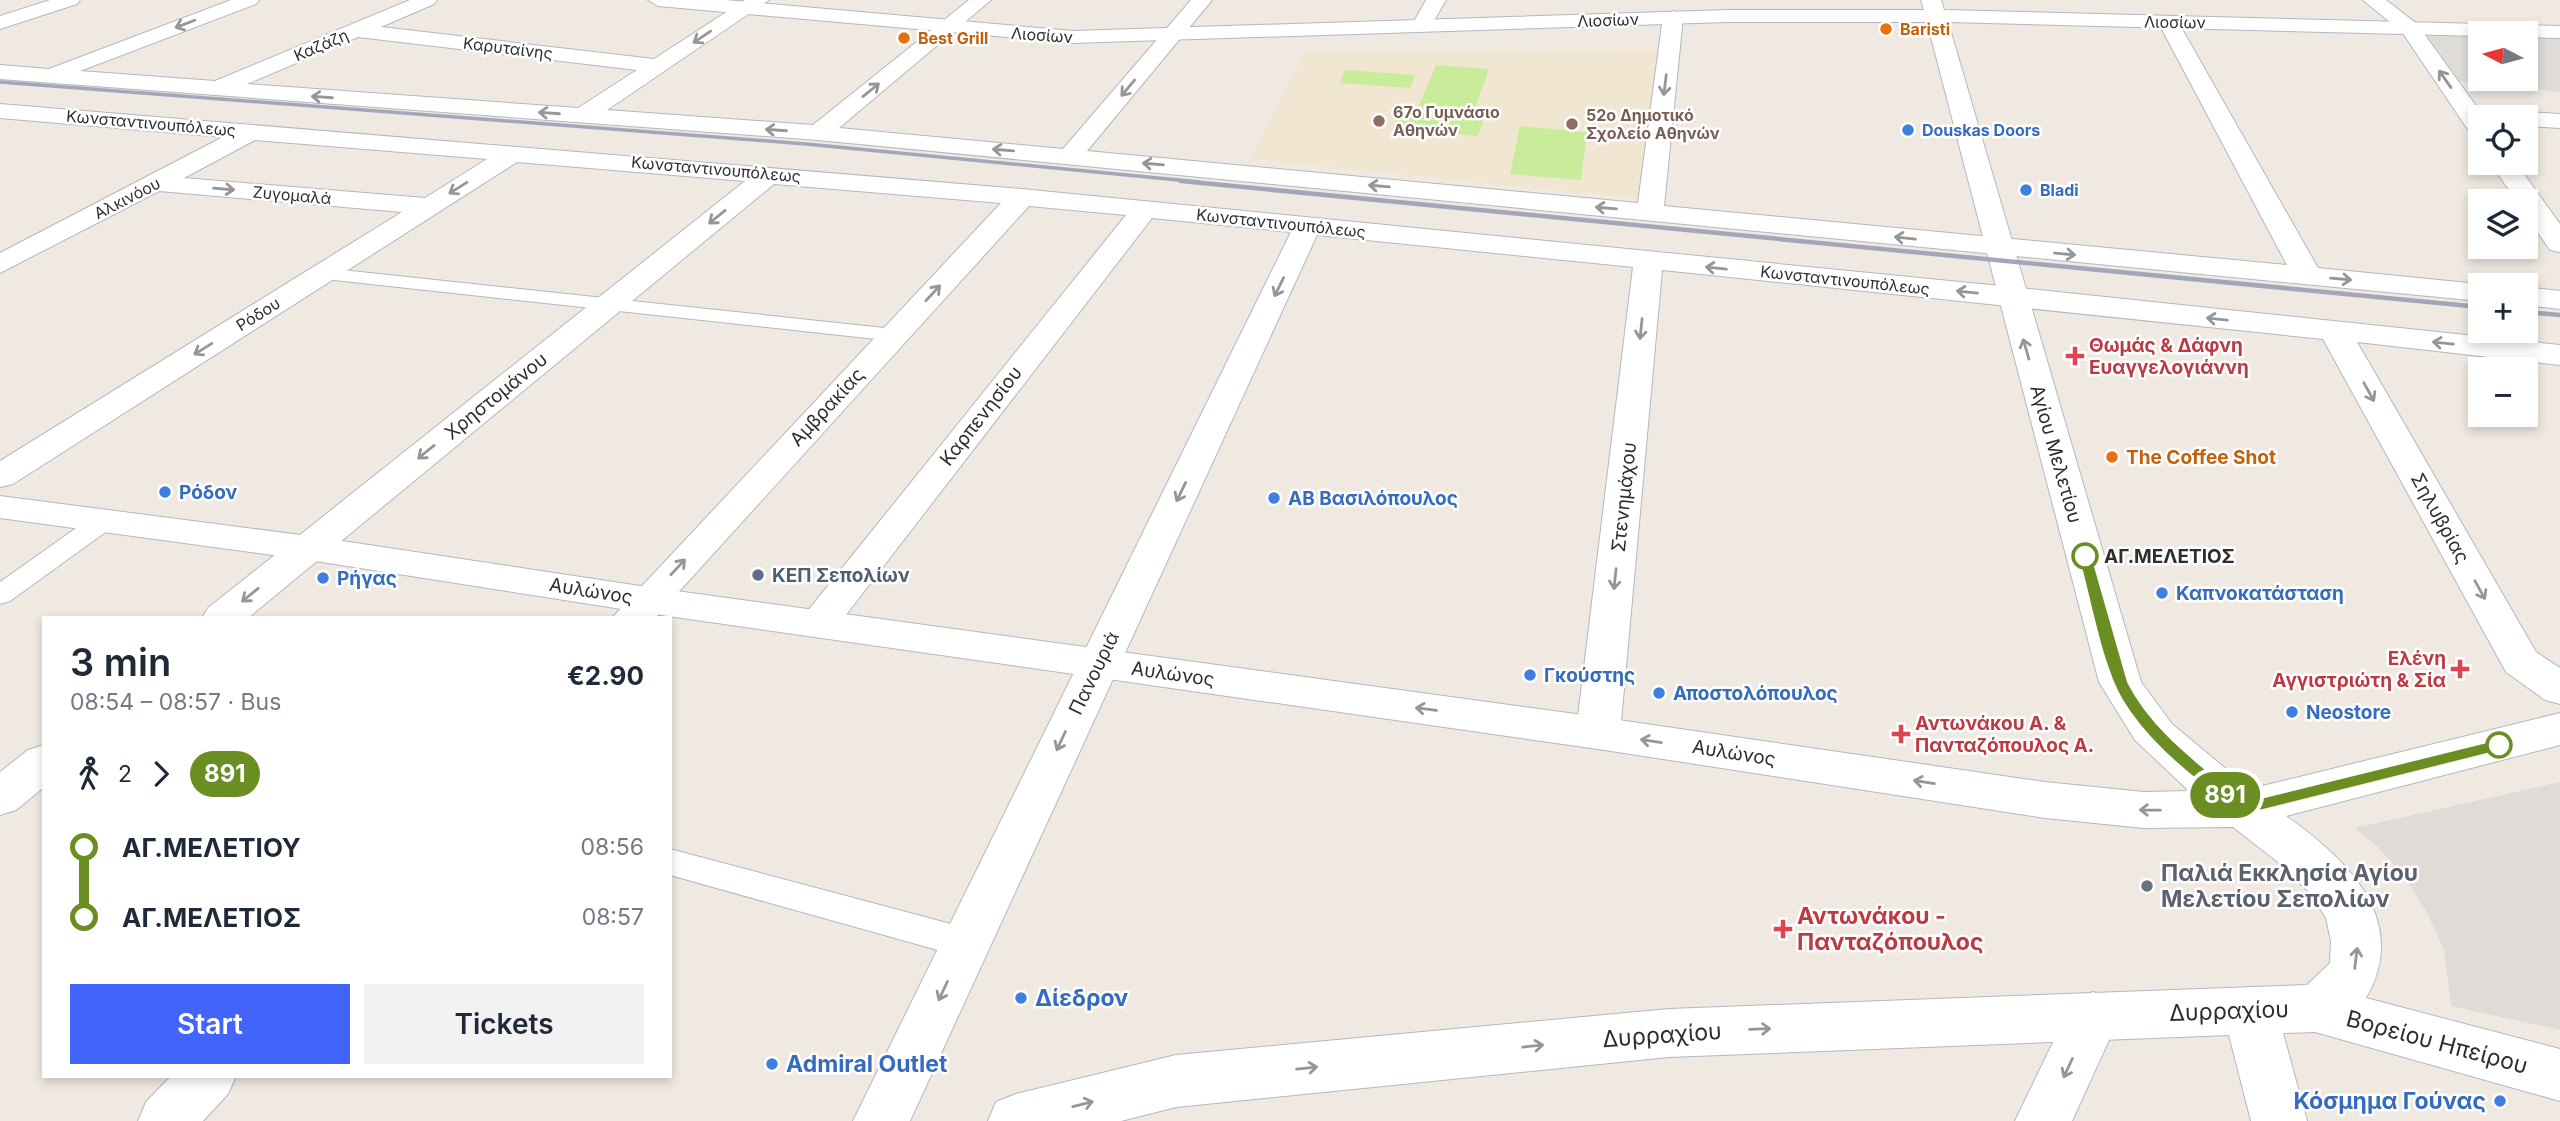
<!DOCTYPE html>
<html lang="en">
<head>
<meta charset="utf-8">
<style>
  :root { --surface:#fff; --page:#f2f2f3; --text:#1f2937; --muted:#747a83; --accent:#4264fb }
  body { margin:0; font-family:Inter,sans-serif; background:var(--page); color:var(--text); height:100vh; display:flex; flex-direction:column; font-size:26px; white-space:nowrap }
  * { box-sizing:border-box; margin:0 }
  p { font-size:23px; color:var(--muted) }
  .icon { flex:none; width:38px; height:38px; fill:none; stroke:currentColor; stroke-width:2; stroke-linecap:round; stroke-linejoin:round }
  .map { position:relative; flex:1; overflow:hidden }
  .sheet { position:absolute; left:42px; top:616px; width:630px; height:462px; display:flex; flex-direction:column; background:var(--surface); border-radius:0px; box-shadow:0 4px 10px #0003 }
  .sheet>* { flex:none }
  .badge { padding:0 14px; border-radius:23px; font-size:24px; line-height:46px }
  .needle { width:46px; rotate:276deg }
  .buttons { position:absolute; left:2468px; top:21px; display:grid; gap:14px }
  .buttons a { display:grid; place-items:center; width:70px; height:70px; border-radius:0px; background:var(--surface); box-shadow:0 4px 10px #0003; font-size:35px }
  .map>.badge { position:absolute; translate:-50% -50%; box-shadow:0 0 0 4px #fff }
  .legs { display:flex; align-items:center; gap:10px; height:77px; padding:0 28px; font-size:23px }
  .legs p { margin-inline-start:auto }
  .overview { display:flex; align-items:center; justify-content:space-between; height:119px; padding:0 28px }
  h1 { font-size:38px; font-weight:600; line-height:52px }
  .cta { display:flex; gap:14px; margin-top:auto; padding:14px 28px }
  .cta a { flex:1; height:80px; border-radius:0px; background:var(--accent); color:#fff; font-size:28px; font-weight:600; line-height:80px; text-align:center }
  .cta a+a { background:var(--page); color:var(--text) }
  ul { padding:0 28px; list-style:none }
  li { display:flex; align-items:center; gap:24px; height:70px; font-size:26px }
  li i { display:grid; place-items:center; width:10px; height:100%; margin:0 9px; background:currentColor }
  li i::after { content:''; width:18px; height:18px; margin:-9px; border:5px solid; border-radius:50%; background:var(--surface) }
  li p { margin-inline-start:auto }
  li:first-child i { background:linear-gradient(#0000 50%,currentColor 0) }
  li:last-child i { background:linear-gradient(currentColor 50%,#0000 0) }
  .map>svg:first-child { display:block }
  .education { fill:#f0e6d1 }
  .pitch { fill:#c9ec9a }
  .plaza { fill:#dfdcd8 }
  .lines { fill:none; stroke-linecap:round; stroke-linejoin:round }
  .lane-casing { stroke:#b4b7c1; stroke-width:2 }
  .street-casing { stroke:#b4b7c1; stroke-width:2 }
  .secondary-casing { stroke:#b4b7c1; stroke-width:2 }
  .lane { fill:#fff; fill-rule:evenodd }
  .street { fill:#fff; fill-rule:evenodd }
  .secondary { fill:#fff; fill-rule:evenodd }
  .rail-far1 { stroke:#a3a6b8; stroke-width:3.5 }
  .rail { stroke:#a3a6b8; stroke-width:4.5 }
  .oneway { stroke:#969696 }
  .line-1 { fill:#6b8e23; stroke:#fff; stroke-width:2 }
  .food-dot { fill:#e8710a; stroke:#fff; stroke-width:2.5 }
  .education-dot { fill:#8d6e63; stroke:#fff; stroke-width:2.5 }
  .shop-dot { fill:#3f7fe0; stroke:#fff; stroke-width:2.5 }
  .health-dot { fill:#e0444e; stroke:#fff; stroke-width:2.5 }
  .stop-1-dot { fill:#fff; stroke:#6b8e23; stroke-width:3.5 }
  .service-dot { fill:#5c6f8a; stroke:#fff; stroke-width:2.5 }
  .worship-dot { fill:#6b7280; stroke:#fff; stroke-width:2.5 }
  .labels { text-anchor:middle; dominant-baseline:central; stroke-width:5; stroke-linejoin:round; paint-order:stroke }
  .far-street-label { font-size:16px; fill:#2e2e2e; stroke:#fff }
  .far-food-label { font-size:16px; font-weight:bold; fill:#c56008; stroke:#fff; text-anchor:start }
  .far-education-label { font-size:16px; font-weight:bold; fill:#785e54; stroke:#fff; text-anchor:start }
  .far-shop-label { font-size:16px; font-weight:bold; fill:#366cbe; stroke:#fff; text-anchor:start }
  .health-label { font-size:19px; font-weight:bold; fill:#be3a42; stroke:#fff; text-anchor:start }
  .street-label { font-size:19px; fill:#2e2e2e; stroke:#fff }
  .food-label { font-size:19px; font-weight:bold; fill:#c56008; stroke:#fff; text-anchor:start }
  .shop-label { font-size:19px; font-weight:bold; fill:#366cbe; stroke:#fff; text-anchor:start }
  .stop-label { font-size:19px; font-weight:bold; fill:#2e2e2e; stroke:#fff; text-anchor:start }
  .service-label { font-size:19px; font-weight:bold; fill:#4e5e75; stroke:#fff; text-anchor:start }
  .near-worship-label { font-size:23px; font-weight:bold; fill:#5b616d; stroke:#fff; text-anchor:start }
  .near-health-label { font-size:23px; font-weight:bold; fill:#be3a42; stroke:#fff; text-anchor:start }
  .near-shop-label { font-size:23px; font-weight:bold; fill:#366cbe; stroke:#fff; text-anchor:start }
  .near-street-label { font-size:23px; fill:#2e2e2e; stroke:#fff }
</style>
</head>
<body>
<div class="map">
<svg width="2560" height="1121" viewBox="0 0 2560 1121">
  <rect width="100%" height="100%" fill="#efe9e1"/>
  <path class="education" d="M1658 50 1642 199 1250 159 1305 51Z"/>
  <g class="pitch">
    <path d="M1436 65 1489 69 1474 111 1419 106Z"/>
    <path d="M1345 70H1346L1415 75 1410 88 1340 83Z"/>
    <path d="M1399 112 1483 120 1478 136 1393 128Z"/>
    <path d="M1520 126 1587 132 1581 180 1510 174Z"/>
  </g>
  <g class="plaza">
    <path d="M2424 35 2480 37V79H2525V38L2560 39V92L2452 80Z"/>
    <path d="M2560 782V1030L2451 1006 2444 950 2427 913 2406 879 2378 847 2355 828Z"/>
  </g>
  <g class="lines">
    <defs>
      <g id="lane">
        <path d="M323 268 894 329 905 335 894 341 316 278 313 274 316 270Z"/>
        <path d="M105 512 114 514 118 520 114 526 10 601 0 604V582L96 514Z"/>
        <path d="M670 849 966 928 978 932 983 943 978 954 966 958 670 875Z"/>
      </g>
      <g id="street">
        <path d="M50 0H80L77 4 0 29V16Z"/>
        <path d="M231 0H259L256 4 80 71 215 81 410 0H437L434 4 381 27 654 59 745 0H769L607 110 813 125 969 0H991L839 128 1063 149 1191 0H1212L1087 151 1638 203 1663 17 1673 11 1683 17 1664 206 2287 265 2158 22 2168 16 2178 22 2318 268 2489 285H2480V301L818 140 0 79V65L49 69ZM358 37 637 70 578 108 247 84Z"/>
        <path d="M1426 0H1446L1428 31H1414L1411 27Z"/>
        <path d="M2363 0H2386L2417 24 2484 117H2480V136L2471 134 2402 32Z"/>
        <path d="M0 104 1022 189 2011 287 2560 345V365L2357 342 2536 652 2560 668V704L2545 700 2506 672 2323 339 1662 270 1620 733 1614 745 1598 749 1582 745 1576 733 1633 267 1317 235 910 1121H853L1291 232 1152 218 832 633 818 637 804 633 798 623 1126 215 1029 206 655 618H612L1001 203 774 184 248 618H202L208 608 745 181 517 162 13 484 0 487V461L402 212 159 191 0 273V253L223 137 0 118ZM255 140 487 159 425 198 184 178Z"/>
        <path d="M2525 112 2560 114V128L2525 126V117H2514Z"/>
        <path d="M2490 163H2516L2560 224V252L2550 250 2525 214V201H2517Z"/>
        <path d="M2525 287 2560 291V309L2525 305Z"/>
        <path d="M44 745V787L16 810 0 815V772L28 750Z"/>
        <path d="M2093 992 2112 999 2120 1016 2072 1121H2015L2074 999Z"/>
        <path d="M171 1076H236L228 1094 203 1121H138L146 1102Z"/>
      </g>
      <path id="secondary" d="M648 0H726L1073 31 1728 10H1924L1921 0H1941L1944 10 2560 26V38L2525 37V33H2480V36L1948 22 2141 682 2172 724 2250 789 2560 713V745L2286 816C2347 859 2411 920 2366 998L2560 1049V1101L2315 1032 2283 1033 2307 1121H2251L2229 1035 1669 1057 1176 1107 1121 1121H988L996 1102 1016 1094 1176 1055 1669 1009 2307 985 2330 963 2331 941 2326 918 2311 894 2279 863 2233 827 2144 828 2045 818 1598 749 647 613 309 560 0 518V496L309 536 647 587 1598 717 2045 782 2144 792 2189 791 2135 740 2099 682 1927 22H1728L1073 43 658 6Z"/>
    </defs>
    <use href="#lane" class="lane-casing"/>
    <use href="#street" class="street-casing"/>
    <use href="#secondary" class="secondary-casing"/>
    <use href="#lane" class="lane"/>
    <use href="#street" class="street"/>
    <use href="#secondary" class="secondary"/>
    <path class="rail-far1" d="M0 82 806 144 1199 182"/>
    <g class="rail">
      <path d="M1181 181 2480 307"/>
      <path d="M2525 312 2560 315"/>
    </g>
  </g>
  <defs><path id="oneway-shaft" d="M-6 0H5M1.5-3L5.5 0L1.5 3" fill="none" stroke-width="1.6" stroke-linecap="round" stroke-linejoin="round" transform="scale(1.75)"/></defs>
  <g class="oneway">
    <use href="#oneway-shaft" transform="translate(185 24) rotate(159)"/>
    <use href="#oneway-shaft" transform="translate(702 37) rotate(146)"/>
    <use href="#oneway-shaft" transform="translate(2445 79) rotate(-125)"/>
    <use href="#oneway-shaft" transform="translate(1665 85) rotate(97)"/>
    <use href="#oneway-shaft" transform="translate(1128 88) rotate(130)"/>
    <use href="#oneway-shaft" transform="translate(871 90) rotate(-39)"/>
    <use href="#oneway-shaft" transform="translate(322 97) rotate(-176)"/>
    <use href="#oneway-shaft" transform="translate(549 113) rotate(-176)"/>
    <use href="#oneway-shaft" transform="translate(776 130) rotate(-176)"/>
    <use href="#oneway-shaft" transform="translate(1003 150) rotate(-175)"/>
    <use href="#oneway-shaft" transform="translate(1153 164) rotate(-175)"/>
    <use href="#oneway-shaft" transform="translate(1379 186) rotate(-175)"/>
    <use href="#oneway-shaft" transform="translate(458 188) rotate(148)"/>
    <use href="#oneway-shaft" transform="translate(224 189) rotate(5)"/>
    <use href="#oneway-shaft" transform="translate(1606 208) rotate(-175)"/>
    <use href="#oneway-shaft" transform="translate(717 217) rotate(141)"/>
    <use href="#oneway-shaft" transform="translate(1905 238) rotate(-174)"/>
    <use href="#oneway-shaft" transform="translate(2065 254) rotate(5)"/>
    <use href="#oneway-shaft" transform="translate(1716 268) rotate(-174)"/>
    <use href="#oneway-shaft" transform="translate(2341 279) rotate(5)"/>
    <use href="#oneway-shaft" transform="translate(1279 287) rotate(116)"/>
    <use href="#oneway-shaft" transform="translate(1967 292) rotate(-174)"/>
    <use href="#oneway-shaft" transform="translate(933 293) rotate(-47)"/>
    <use href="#oneway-shaft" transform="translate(2217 319) rotate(-174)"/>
    <use href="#oneway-shaft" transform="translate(1641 329) rotate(96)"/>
    <use href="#oneway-shaft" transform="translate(2443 343) rotate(-174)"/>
    <use href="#oneway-shaft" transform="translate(203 349) rotate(148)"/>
    <use href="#oneway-shaft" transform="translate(2026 349) rotate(-106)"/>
    <use href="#oneway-shaft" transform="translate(2369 392) rotate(61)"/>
    <use href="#oneway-shaft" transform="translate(426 452) rotate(141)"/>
    <use href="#oneway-shaft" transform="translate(1181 492) rotate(116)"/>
    <use href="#oneway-shaft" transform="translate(678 567) rotate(-47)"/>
    <use href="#oneway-shaft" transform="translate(1615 579) rotate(96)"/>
    <use href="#oneway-shaft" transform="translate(2480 590) rotate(61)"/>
    <use href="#oneway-shaft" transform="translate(250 595) rotate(141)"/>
    <use href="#oneway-shaft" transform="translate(1426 709) rotate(-172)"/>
    <use href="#oneway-shaft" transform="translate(1061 741) rotate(115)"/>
    <use href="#oneway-shaft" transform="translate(1651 741) rotate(-171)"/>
    <use href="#oneway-shaft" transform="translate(1924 782) rotate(-171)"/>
    <use href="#oneway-shaft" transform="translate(2150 810) rotate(-179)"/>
    <use href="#oneway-shaft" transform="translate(2356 958) rotate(-83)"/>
    <use href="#oneway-shaft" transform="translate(943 991) rotate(115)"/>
    <use href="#oneway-shaft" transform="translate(1760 1029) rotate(-2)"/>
    <use href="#oneway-shaft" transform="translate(1533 1046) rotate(-6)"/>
    <use href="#oneway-shaft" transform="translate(1307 1068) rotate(-6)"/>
    <use href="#oneway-shaft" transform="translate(2068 1068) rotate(115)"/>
    <use href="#oneway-shaft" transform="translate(1083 1104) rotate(-14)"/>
  </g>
  <path class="line-1" d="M2085 552 2092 556 2128 682C2154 733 2203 766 2245 802L2499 739 2507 745 2499 751 2243 815 2237 813C2196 779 2150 747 2122 700 2101 665 2090 597 2078 556Z"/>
  <g class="food-dot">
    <circle cx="1886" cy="29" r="7"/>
    <circle cx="904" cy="38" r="7"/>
    <circle cx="2112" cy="457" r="7"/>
  </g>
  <g class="education-dot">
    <circle cx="1379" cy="121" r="7"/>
    <circle cx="1572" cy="124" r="7"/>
  </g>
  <g class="shop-dot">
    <circle cx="1908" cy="130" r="7"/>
    <circle cx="2026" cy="190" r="7"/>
    <circle cx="165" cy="492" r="7"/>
    <circle cx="1274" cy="498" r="7"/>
    <circle cx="323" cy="578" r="7"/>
    <circle cx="2162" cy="593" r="7"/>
    <circle cx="1530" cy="675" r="7"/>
    <circle cx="1659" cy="693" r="7"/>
    <circle cx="2292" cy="712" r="7"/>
    <circle cx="1021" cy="998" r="7"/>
    <circle cx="772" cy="1064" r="7"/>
    <circle cx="2500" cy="1101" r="7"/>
  </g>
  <g class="health-dot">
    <path d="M2071.5 345.5h7v7h7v7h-7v7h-7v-7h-7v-7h7z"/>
    <path d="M2456.5 658.5h7v7h7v7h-7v7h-7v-7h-7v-7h7z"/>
    <path d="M1897.5 723.5h7v7h7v7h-7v7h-7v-7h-7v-7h7z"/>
    <path d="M1779.5 918.5h7v7h7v7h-7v7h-7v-7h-7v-7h7z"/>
  </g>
  <g class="stop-1-dot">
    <circle cx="2085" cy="556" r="12"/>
    <circle cx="2499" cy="745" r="12"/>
  </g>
  <circle class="service-dot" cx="758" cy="575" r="7"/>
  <circle class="worship-dot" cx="2147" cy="886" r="7"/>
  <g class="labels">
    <g class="far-street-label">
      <text transform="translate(1608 20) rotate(-2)">Λιοσίων</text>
      <text transform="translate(2175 22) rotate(1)">Λιοσίων</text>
      <text transform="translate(1042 35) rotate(4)">Λιοσίων</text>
      <text transform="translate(321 45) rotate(-23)">Καζάζη</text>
      <text transform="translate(508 48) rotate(7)">Καρυταίνης</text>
      <text transform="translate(151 123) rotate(5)">Κωνσταντινουπόλεως</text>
      <text transform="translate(716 169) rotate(5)">Κωνσταντινουπόλεως</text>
      <text transform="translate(292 195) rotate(5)">Ζυγομαλά</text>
      <text transform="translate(127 198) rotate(-27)">Αλκινόου</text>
      <text transform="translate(1281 223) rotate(6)">Κωνσταντινουπόλεως</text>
      <text transform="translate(1845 280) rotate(6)">Κωνσταντινουπόλεως</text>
      <text transform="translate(258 314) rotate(-32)">Ρόδου</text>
    </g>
    <g class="far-food-label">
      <text x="1900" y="29">Baristi</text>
      <text x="918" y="38">Best Grill</text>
    </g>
    <g class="far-education-label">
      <text x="1393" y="112">67ο Γυμνάσιο<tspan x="1393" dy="18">Αθηνών</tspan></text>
      <text x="1586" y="115">52ο Δημοτικό<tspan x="1586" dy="18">Σχολείο Αθηνών</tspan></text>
    </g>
    <g class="far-shop-label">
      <text x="1922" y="130">Douskas Doors</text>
      <text x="2040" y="190">Bladi</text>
    </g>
    <g class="health-label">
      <text x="2089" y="345">Θωμάς &amp; Δάφνη<tspan x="2089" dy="22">Ευαγγελογιάννη</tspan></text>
      <text x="2446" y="658" text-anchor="end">Ελένη<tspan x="2446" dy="22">Αγγιστριώτη &amp; Σία</tspan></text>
      <text x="1915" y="723">Αντωνάκου Α. &amp;<tspan x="1915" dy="22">Πανταζόπουλος Α.</tspan></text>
    </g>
    <g class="street-label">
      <text transform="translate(496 396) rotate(-39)">Χρηστομάνου</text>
      <text transform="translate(827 407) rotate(-47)">Αμβρακίας</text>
      <text transform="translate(981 416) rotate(-52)">Καρπενησίου</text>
      <text transform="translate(2056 454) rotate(74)">Αγίου Μελετίου</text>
      <text transform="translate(1624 497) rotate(-84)">Στενημάχου</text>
      <text transform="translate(2440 518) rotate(61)">Σηλυβρίας</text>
      <text transform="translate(591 591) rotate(9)">Αυλώνος</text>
      <text transform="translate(1094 673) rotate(-64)">Πανουριά</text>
      <text transform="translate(1173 674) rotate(8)">Αυλώνος</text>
      <text transform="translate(1734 753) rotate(9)">Αυλώνος</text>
    </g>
    <g class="food-label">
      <text x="2126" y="457">The Coffee Shot</text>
    </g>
    <g class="shop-label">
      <text x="179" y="492">Ρόδον</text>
      <text x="1288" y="498">ΑΒ Βασιλόπουλος</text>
      <text x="337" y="578">Ρήγας</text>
      <text x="2176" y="593">Καπνοκατάσταση</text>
      <text x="1544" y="675">Γκούστης</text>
      <text x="1673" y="693">Αποστολόπουλος</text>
      <text x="2306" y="712">Neostore</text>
    </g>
    <g class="stop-label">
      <text x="2104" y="556">ΑΓ.ΜΕΛΕΤΙΟΣ</text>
    </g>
    <g class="service-label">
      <text x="772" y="575">ΚΕΠ Σεπολίων</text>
    </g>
    <g class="near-worship-label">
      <text x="2161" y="873">Παλιά Εκκλησία Αγίου<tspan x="2161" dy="26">Μελετίου Σεπολίων</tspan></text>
    </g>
    <g class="near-health-label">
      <text x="1797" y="916">Αντωνάκου -<tspan x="1797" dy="26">Πανταζόπουλος</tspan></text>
    </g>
    <g class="near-shop-label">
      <text x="1035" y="998">Δίεδρον</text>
      <text x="786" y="1064">Admiral Outlet</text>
      <text x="2486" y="1101" text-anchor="end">Κόσμημα Γούνας</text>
    </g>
    <g class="near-street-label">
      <text transform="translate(2229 1011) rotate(-2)">Δυρραχίου</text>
      <text transform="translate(1662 1035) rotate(-4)">Δυρραχίου</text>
      <text transform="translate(2437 1042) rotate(15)">Βορείου Ηπείρου</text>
    </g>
  </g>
</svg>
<div class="buttons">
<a><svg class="needle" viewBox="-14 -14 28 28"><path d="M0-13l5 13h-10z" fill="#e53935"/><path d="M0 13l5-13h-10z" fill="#747a83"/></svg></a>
<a><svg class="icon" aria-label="locate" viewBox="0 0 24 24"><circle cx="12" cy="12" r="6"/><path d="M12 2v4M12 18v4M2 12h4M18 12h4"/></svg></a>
<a><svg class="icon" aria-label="layers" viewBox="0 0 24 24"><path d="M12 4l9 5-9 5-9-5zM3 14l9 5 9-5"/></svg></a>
<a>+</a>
<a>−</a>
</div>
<b class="badge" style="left:2225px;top:795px;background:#6b8e23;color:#fff">891</b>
<section class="sheet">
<div class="overview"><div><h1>3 min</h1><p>08:54 – 08:57 · Bus</p></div><b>€2.90</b></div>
<div class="legs"><svg class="icon" aria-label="walk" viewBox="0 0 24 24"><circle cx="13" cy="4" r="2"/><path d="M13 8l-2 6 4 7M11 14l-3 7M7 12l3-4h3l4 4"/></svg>2<svg class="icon" aria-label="forward" viewBox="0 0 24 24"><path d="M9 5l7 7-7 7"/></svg><b class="badge" style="background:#6b8e23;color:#fff">891</b></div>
<ul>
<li><i style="color:#6b8e23"></i><b>ΑΓ.ΜΕΛΕΤΙΟΥ</b><p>08:56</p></li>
<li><i style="color:#6b8e23"></i><b>ΑΓ.ΜΕΛΕΤΙΟΣ</b><p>08:57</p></li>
</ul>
<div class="cta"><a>Start</a><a>Tickets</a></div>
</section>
</div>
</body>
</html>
